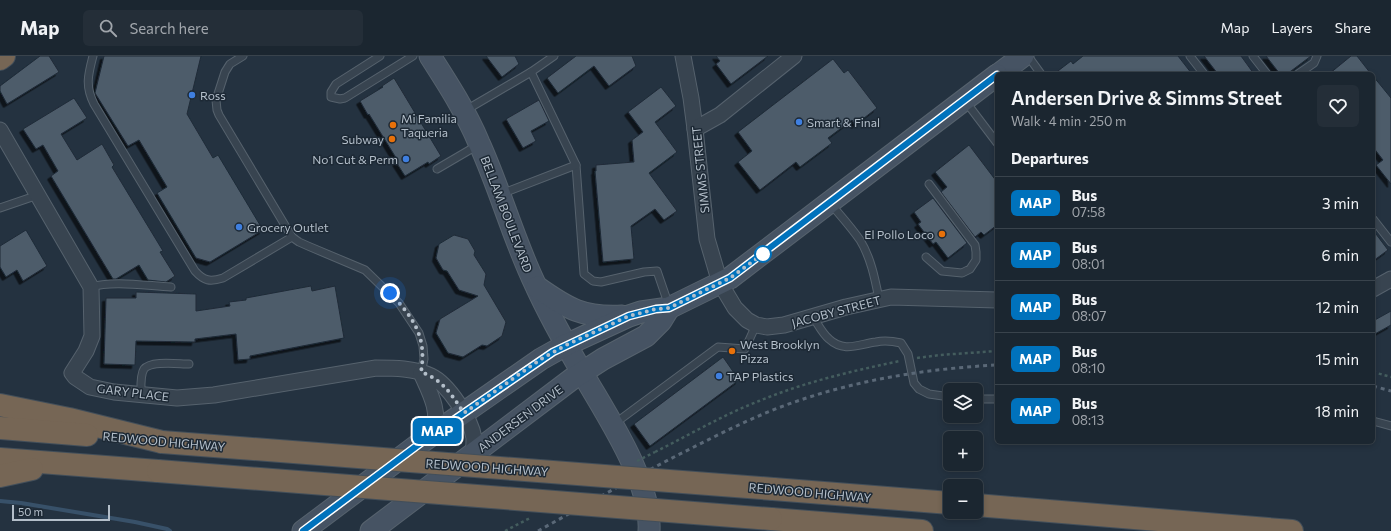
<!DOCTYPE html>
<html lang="en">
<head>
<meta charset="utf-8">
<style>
  :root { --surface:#1b2630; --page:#242e38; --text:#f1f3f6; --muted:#a0a5ab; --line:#39434c }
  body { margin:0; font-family:Commissioner,sans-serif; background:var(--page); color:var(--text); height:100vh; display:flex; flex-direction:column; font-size:15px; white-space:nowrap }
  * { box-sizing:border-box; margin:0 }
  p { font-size:13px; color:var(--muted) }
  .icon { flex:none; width:22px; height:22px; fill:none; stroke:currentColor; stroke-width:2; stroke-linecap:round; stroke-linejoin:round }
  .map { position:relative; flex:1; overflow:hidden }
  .sheet { position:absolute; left:995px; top:16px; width:380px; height:372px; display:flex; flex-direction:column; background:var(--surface); border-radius:6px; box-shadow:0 2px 6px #0003,0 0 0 1px var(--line) }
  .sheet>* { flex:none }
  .badge { padding:0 8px; border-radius:6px; font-size:14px; line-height:26px }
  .buttons { position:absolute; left:943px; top:327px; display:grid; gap:8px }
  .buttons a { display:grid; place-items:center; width:40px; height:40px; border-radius:6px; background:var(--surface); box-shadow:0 2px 6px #0003,0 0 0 1px var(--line); font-size:20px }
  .scale { position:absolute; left:12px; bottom:10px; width:98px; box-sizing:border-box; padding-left:4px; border:2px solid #b4bfca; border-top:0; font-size:11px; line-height:14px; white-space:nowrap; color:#b4bfca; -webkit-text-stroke:3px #1d2935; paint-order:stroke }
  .you { position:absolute; width:20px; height:20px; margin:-10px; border:3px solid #fff; border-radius:50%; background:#1a73e8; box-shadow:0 0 0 6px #1a73e833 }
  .map>.badge { position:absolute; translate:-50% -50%; box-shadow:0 0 0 2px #fff }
  h2 { padding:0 16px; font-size:15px; line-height:36px }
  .round { display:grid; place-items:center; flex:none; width:42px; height:42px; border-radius:6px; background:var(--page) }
  .summary { display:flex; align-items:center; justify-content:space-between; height:68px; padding:0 16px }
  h1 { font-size:19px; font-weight:600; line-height:30px }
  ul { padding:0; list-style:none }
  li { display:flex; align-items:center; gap:12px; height:52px; padding:0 16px; border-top:1px solid var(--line) }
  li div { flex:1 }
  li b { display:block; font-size:15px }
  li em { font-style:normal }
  li .badge { min-width:44px; font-weight:700; text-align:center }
  header { display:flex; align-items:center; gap:24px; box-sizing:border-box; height:56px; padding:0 20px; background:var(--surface); border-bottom:1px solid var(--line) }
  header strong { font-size:19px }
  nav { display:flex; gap:22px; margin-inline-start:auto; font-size:14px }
  .search { width:280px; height:36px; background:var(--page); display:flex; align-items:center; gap:10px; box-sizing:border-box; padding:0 14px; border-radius:6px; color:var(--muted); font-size:15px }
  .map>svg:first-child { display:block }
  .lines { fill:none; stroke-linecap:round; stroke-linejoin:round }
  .stream { stroke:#385169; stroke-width:4 }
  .building { fill:#4d5b6b; stroke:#1f2b37; filter:url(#shadow) }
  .lane-casing { stroke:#56626d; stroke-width:9 }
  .street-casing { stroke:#56626d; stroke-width:17 }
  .secondary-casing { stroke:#56626d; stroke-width:23 }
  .highway-casing { stroke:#434f5a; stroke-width:24 }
  .path { stroke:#445d5e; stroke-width:2.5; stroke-dasharray:3 3; stroke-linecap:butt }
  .lane { stroke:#384450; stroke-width:7 }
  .street { stroke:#384450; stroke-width:15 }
  .secondary { stroke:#465363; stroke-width:21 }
  .highway { stroke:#766655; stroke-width:22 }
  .rail { stroke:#5a6877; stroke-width:3; stroke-dasharray:4 4; stroke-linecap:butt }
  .highway-bridge-casing { stroke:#434f5a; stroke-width:24; stroke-linecap:butt }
  .path-bridge { stroke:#445d5e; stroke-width:2.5; stroke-dasharray:3 3; stroke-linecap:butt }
  .highway-bridge { stroke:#766655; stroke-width:22 }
  .line-casing { stroke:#fff; stroke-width:9 }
  .line { stroke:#0072bc; stroke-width:6 }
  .walk { stroke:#b4bfca; stroke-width:4; stroke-dasharray:0 7.2 }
  .shop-dot { fill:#3f7fe0; stroke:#1d2935; stroke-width:1.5 }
  .food-dot { fill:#e8710a; stroke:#1d2935; stroke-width:1.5 }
  .stop-dot { fill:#fff; stroke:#0072bc; stroke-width:2 }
  .labels { text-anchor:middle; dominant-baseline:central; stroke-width:3; stroke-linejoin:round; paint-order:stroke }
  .poi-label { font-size:12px; fill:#b4bfca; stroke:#1d2935; text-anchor:start }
  .street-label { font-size:12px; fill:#b4bfca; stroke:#1d2935 }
</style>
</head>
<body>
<header>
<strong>Map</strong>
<div class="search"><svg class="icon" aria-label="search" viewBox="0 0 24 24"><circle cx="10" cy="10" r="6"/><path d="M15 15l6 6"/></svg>Search here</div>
<nav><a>Map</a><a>Layers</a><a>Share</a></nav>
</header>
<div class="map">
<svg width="1391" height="475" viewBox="0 0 1391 475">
  <defs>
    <filter id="shadow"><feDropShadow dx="-3.5" dy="3.5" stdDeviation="0" flood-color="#0009"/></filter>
  </defs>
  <rect width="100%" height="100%" fill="#243240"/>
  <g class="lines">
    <path class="stream" d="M0 445 21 447 135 466 167 473 170 475"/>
  </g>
  <g class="building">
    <path d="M40 0H49L59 16 7 48 0 35V30Z"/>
    <path d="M104 0H201L187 58 213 102 218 99 263 174 210 206 196 202 157 137 167 131 139 84 128 90 95 37Z"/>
    <path d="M486 0H515L519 8 502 21Z"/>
    <path d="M576 0H632L636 10 609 30 594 10 558 37 547 22Z"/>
    <path d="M716 0H768L731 28 716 8 720 5Z"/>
    <path d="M1083 0H1178L1192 18H1054L1071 5 1073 8Z"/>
    <path d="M1204 0H1241L1254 18H1218Z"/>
    <path d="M1266 0H1311L1287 18H1280Z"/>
    <path d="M1351 0H1357L1371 18H1329Z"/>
    <path d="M833 3 844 17 848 14 877 52 855 69 852 64 828 82 832 87 800 111 796 106 760 134 738 106 752 95 738 76Z"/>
    <path d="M1373 20 1391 42V128L1376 109 1383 104 1373 91Z"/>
    <path d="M394 22 441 100 429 108 428 106 405 120 396 106 398 105 369 58 368 59 360 45 383 31 382 30Z"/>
    <path d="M661 31 676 50 655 66 677 96 649 117 677 155 664 164 655 153 631 170 634 203 603 206 595 115H596V109L634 106 632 84 643 76 628 56Z"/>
    <path d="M74 42 87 62 61 78 77 104 102 88 114 109 112 111 163 195 160 196 175 220 166 226 148 224 139 209 116 223H113L51 120 58 115 43 89 36 93 23 73Z"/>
    <path d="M539 44 549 65 531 75 536 85 523 92 506 63Z"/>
    <path d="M969 89 997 126V169L984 179 981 176 975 181 941 136 947 131 935 116Z"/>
    <path d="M933 142 967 187 948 202 936 186 933 188 918 168 921 166 914 156Z"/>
    <path d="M26 174 47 210 23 225 17 214 6 221 0 211V190Z"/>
    <path d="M1373 174 1388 194 1373 205Z"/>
    <path d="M454 179 468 183 475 195 474 199 486 218 484 229 506 266 502 280 487 290 482 289 463 301 448 297 436 277 440 263 478 240 459 234 447 215 443 214 436 202 439 188Z"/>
    <path d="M311 230 312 235 335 230 344 282 250 300V303L238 304 236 278 195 283V286L136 285 135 309 104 308 106 242H136V236L196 238V255L230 250 229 246 246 244V242Z"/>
    <path d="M1391 255V269L1373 279V265Z"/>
    <path d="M723 301 739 324 650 390 634 368Z"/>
  </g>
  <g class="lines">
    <defs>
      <g id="lane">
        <path d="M93 0C88 19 85 30 94 48L195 215C204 225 210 226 223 222L292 181"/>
        <path d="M243 0 230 8 225 16 216 44 217 54 219 59 292 181 299 186 308 190 365 214 399 247 419 277 423 290 424 303 421 317"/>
        <path d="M380 0 336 28 331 36V41L340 43 345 42 413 0"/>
        <path d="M1028 0 1041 18"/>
        <path d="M1190 0 1204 18"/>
        <path d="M1253 0 1267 18"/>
        <path d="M1298 18 1314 7 1317 0"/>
        <path d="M966 46 997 87"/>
        <path d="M466 54 531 16 554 0"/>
        <path d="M576 109 584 218 593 225 601 226 644 216 657 215 669 250"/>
        <path d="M437 113 478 89"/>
        <path d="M501 138 576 109 531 16"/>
        <path d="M830 147C840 159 851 171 860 184 871 202 875 223 879 243"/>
        <path d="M0 152 38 139"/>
        <path d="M1373 163 1391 186"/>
        <path d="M926 201 942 215 962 217 970 213 976 204V196L975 189 929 128"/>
        <path d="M91 231C112 224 148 230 171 231"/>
        <path d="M813 261C818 268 822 277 829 283 844 297 859 288 876 286 885 284 892 285 901 287L908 298 914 327 919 333 929 338 950 341"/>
        <path d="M141 339C141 331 140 319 144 313 151 304 178 308 189 308"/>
        <path d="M976 343H997"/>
        <path d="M1373 365 1391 370"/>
        <path d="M614 368 718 291 745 293 756 269"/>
      </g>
      <g id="street">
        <path d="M683 0 691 42 695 73 707 183 720 227 735 252 747 264 756 269 767 271 784 269 846 251 891 241 997 244"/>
        <path d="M695 73 720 59 794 0"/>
        <path d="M0 74 91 231 92 280 86 295 72 317 75 321 90 331 114 336 177 342 214 339 376 312C394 312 414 312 431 320 448 328 471 363 474 382 474 387 474 392 473 397"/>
        <path d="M1373 233 1391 223"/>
        <path d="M421 317C430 337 441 356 433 377"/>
      </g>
      <g id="secondary">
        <path d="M430 0C448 28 466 56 479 87 500 133 513 182 535 228 549 259 566 289 583 318 607 360 652 426 649 475"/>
        <path d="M999 18 1023 0"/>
        <path d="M537 231C568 253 583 262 622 260"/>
        <path d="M303 475 419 388 541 303 566 289 629 260 641 256 669 252 730 222 997 19"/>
        <path d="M371 475 572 323 603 303 646 280 661 265 669 252"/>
      </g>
      <g id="highway">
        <path d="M0 3 4 0"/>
        <path d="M0 349 69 363 162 386"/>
        <path d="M0 372 87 379"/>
        <path d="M0 403 158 415"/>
        <path d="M0 420 32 413"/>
        <path d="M773 433 950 447"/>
        <path d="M976 449 1292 475"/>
        <path d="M771 463 922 475"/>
      </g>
    </defs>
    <use href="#lane" class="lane-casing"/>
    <use href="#street" class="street-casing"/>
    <use href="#secondary" class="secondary-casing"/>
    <use href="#highway" class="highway-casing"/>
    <g class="path">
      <path d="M917 302 940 299 997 295"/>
      <path d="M1373 316 1391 321"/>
      <path d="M655 396C689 379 723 359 759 345 805 326 852 315 900 305"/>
      <path d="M505 475 530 462"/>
    </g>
    <use href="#lane" class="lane"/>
    <use href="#street" class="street"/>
    <use href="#secondary" class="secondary"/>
    <use href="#highway" class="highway"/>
    <g class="rail">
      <path d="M1373 330 1391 335"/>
      <path d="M538 475C583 450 628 425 674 401 708 384 742 366 778 352 849 325 922 313 997 309"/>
    </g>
    <defs>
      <g id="highway-bridge">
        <path d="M162 386 773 433"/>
        <path d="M158 415 771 463"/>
      </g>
    </defs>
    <use href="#highway-bridge" class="highway-bridge-casing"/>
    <path class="path-bridge" d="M637 405 655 396"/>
    <use href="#highway-bridge" class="highway-bridge"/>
  </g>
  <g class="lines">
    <defs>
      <path id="line" d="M303 475 426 383 553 296 629 260 656 253 669 252 730 222 997 19"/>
    </defs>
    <use href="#line" class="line-casing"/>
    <use href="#line" class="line"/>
    <path class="walk" d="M390 237C414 262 427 281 421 316 443 324 451 338 464 357L541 303 566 289 629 260 656 253 669 252 730 222 763 198"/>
  </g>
  <g class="shop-dot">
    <circle cx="192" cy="39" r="4"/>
    <circle cx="799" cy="66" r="4"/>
    <circle cx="406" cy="103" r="4"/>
    <circle cx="239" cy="171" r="4"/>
    <circle cx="719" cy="320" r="4"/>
  </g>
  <g class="food-dot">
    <circle cx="393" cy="69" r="4"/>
    <circle cx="392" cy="83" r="4"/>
    <circle cx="942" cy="178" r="4"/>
    <circle cx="732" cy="295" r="4"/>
  </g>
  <circle class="stop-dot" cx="763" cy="198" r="8"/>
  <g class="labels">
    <g class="poi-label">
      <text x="200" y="39">Ross</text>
      <text x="401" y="62">Mi Familia<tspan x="401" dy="14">Taqueria</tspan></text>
      <text x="807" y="66">Smart &amp; Final</text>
      <text x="384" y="83" text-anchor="end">Subway</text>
      <text x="398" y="103" text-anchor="end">No1 Cut &amp; Perm</text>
      <text x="247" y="171">Grocery Outlet</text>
      <text x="934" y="178" text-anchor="end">El Pollo Loco</text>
      <text x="740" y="288">West Brooklyn<tspan x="740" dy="14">Pizza</tspan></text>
      <text x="727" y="320">TAP Plastics</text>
    </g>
    <g class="street-label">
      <text transform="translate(700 114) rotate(-96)">SIMMS STREET</text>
      <text transform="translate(507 158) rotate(69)">BELLAM BOULEVARD</text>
      <text transform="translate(836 255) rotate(-15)">JACOBY STREET</text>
      <text transform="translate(133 336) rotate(7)">GARY PLACE</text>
      <text transform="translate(520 362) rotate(-37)">ANDERSEN DRIVE</text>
      <text transform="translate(164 385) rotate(5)">REDWOOD HIGHWAY</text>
      <text transform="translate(487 411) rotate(4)">REDWOOD HIGHWAY</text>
      <text transform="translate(810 436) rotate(5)">REDWOOD HIGHWAY</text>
    </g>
  </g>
</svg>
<div class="buttons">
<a><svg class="icon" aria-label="layers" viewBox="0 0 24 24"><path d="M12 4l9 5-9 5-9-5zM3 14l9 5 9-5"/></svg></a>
<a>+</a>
<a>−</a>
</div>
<div class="scale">50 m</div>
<div class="you" style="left:390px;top:237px"></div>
<b class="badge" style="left:437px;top:375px;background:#0072bc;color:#fff">MAP</b>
<section class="sheet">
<div class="summary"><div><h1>Andersen Drive &amp; Simms Street</h1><p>Walk · 4 min · 250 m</p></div><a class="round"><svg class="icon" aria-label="heart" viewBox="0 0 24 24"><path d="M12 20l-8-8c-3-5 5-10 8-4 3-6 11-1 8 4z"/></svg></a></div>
<h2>Departures</h2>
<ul>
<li><span class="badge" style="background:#0072bc;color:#fff">MAP</span><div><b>Bus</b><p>07:58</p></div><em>3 min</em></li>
<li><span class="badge" style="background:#0072bc;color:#fff">MAP</span><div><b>Bus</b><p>08:01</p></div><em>6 min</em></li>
<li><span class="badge" style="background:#0072bc;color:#fff">MAP</span><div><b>Bus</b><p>08:07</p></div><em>12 min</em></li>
<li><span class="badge" style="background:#0072bc;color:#fff">MAP</span><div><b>Bus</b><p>08:10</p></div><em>15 min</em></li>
<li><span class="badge" style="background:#0072bc;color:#fff">MAP</span><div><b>Bus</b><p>08:13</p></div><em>18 min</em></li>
</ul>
</section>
</div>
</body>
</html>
